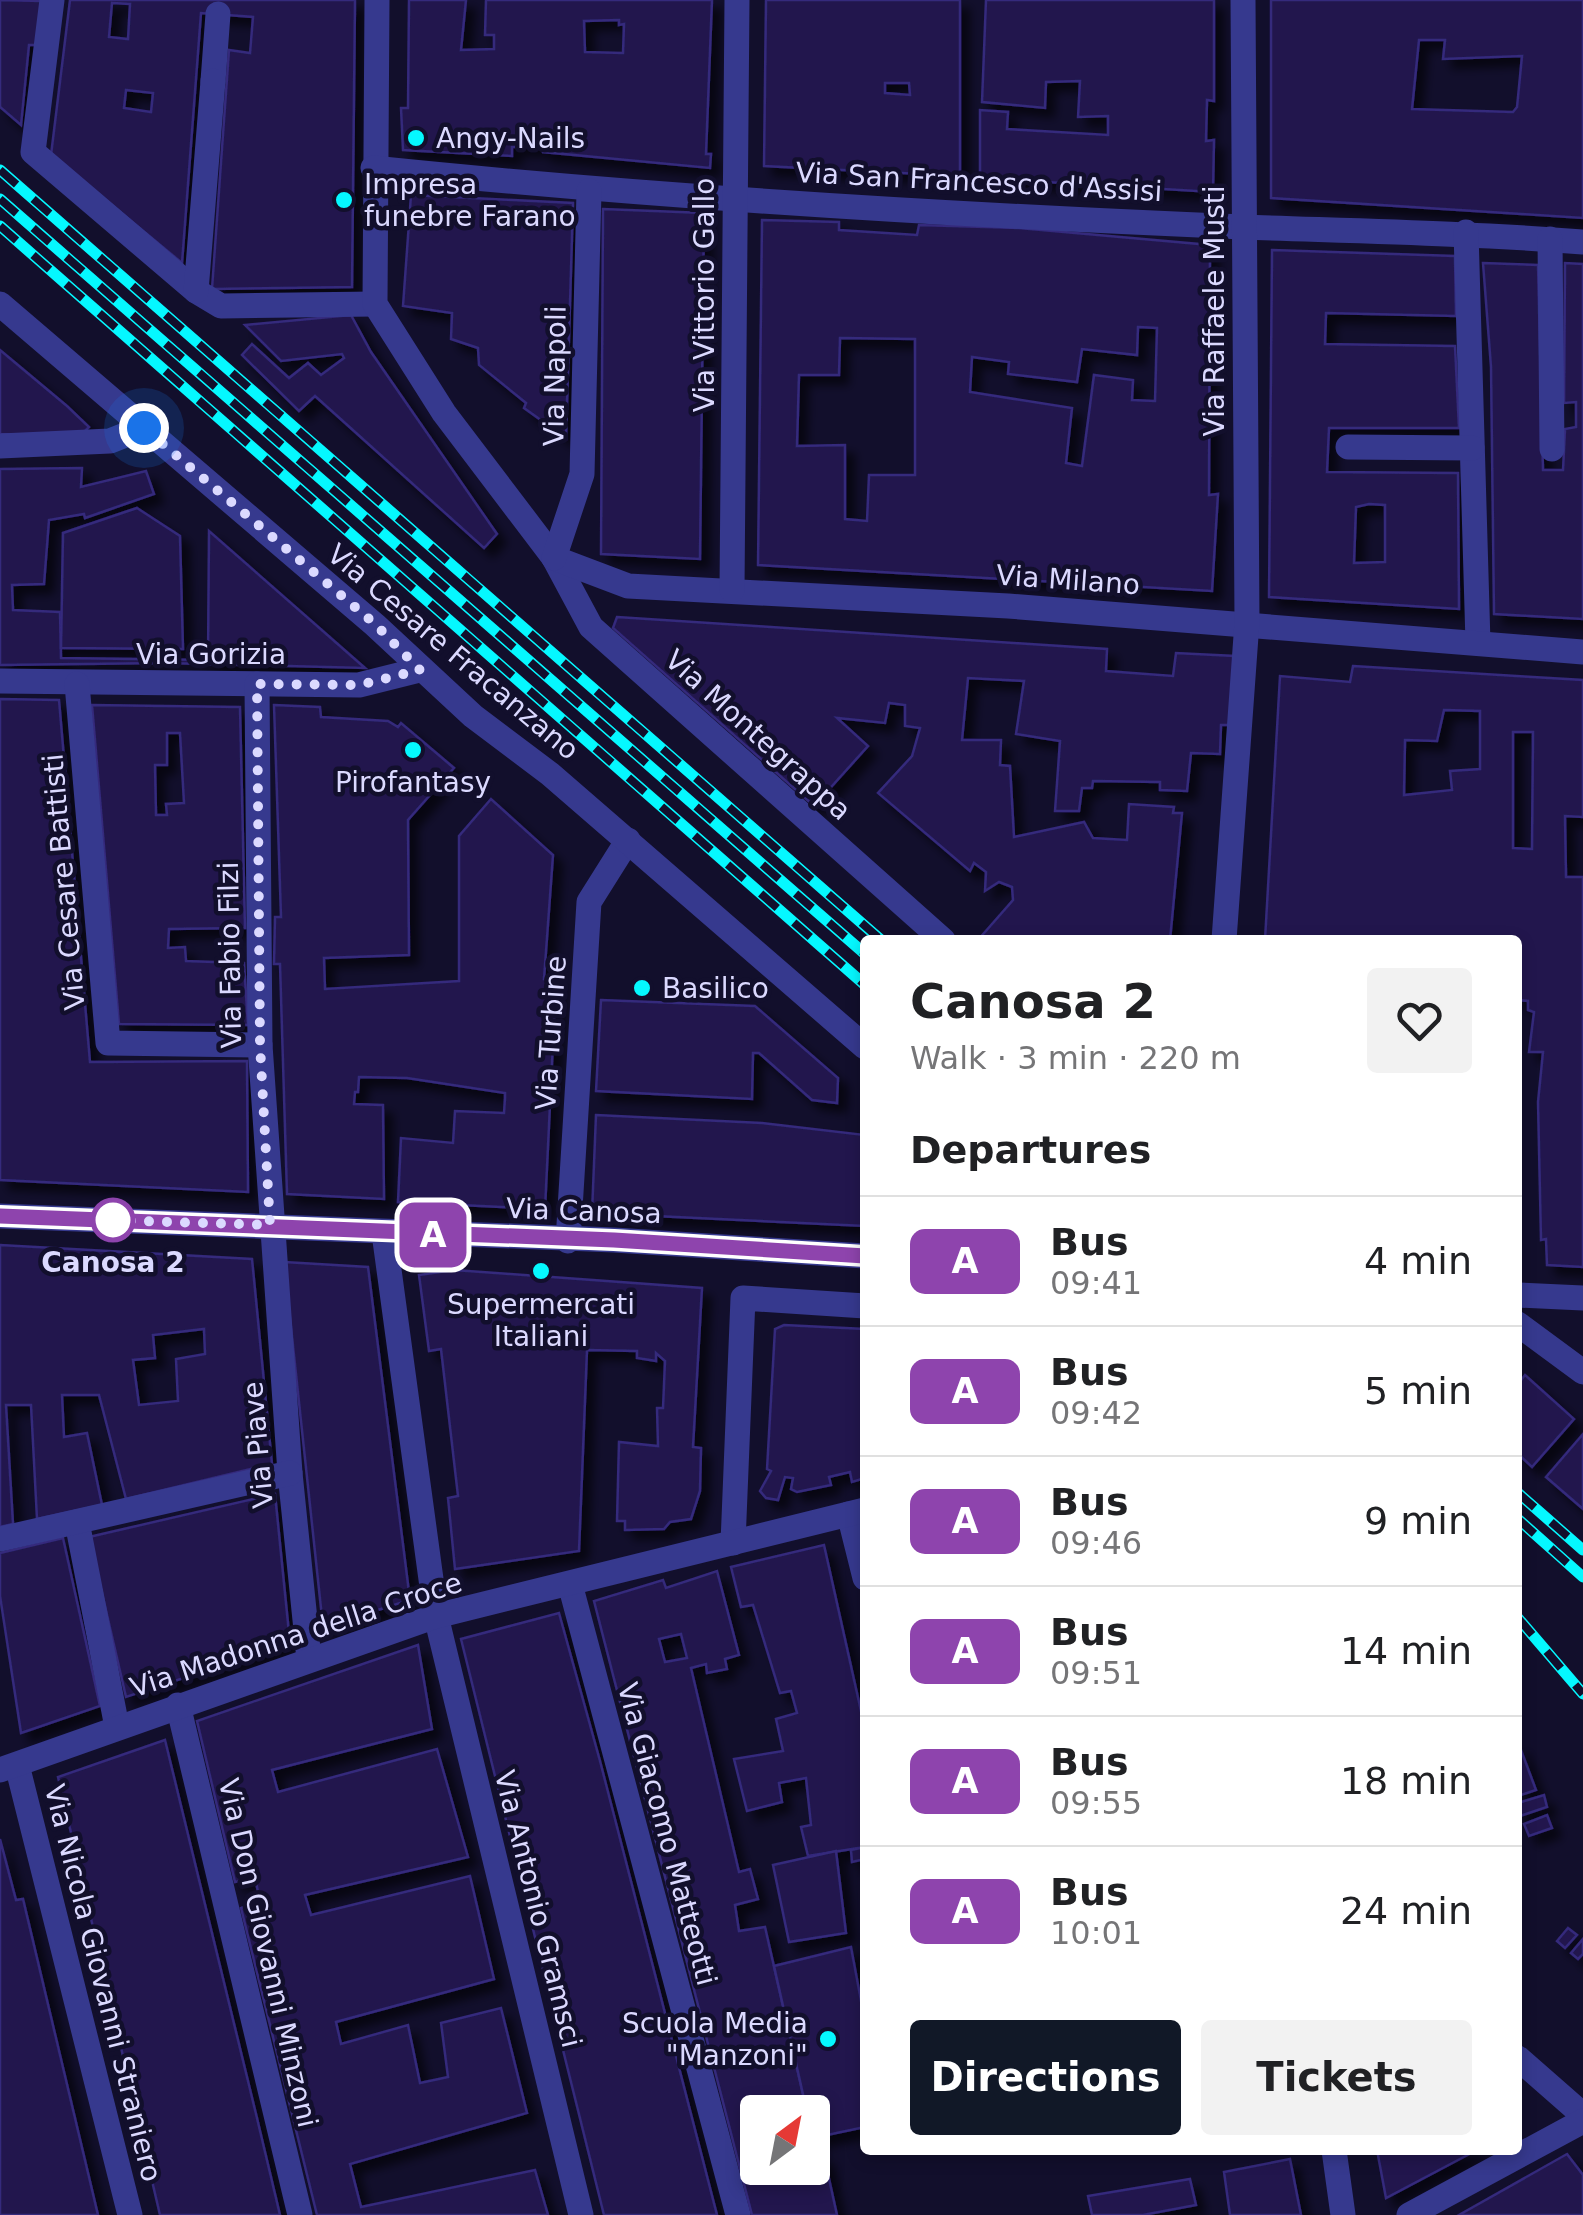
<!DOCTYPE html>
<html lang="en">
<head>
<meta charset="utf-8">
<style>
  :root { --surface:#fff; --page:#f2f2f2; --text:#202124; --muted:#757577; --line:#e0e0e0; --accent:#111827 }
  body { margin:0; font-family:"DejaVu Sans",sans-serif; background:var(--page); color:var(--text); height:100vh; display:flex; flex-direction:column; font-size:38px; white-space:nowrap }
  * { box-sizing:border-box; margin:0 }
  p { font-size:32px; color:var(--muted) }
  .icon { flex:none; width:55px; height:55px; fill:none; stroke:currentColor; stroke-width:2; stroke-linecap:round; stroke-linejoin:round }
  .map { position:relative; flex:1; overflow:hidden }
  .side { position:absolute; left:860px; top:935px; width:662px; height:1220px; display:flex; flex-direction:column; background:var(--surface); border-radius:10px; box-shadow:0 5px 15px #0003 }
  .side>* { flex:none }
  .badge { padding:0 20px; border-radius:15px; font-size:35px; line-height:65px }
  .needle { width:65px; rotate:32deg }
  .fabs { position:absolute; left:740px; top:2095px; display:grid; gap:20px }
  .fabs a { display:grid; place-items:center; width:90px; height:90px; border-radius:10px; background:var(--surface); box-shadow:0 5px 15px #0003; font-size:50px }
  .you { position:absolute; width:50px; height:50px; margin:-25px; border:8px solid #fff; border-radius:50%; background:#1a73e8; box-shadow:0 0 0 15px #1a73e833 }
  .map>.badge { position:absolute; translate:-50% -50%; box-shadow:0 0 0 5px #fff }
  h2 { padding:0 50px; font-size:38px; line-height:90px }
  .round { display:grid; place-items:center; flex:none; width:105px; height:105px; border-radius:10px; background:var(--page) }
  .summary { display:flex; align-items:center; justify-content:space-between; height:170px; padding:0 50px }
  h1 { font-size:48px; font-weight:700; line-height:75px }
  .button { display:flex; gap:20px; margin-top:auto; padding:20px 50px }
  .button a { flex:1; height:115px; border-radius:10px; background:var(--accent); color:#fff; font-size:40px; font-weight:700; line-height:115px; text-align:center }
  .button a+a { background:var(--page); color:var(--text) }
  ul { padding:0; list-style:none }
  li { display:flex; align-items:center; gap:30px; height:130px; padding:0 50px; border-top:2px solid var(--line) }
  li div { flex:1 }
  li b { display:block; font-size:38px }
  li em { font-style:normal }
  li .badge { min-width:110px; font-weight:700; text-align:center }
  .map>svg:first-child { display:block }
  .building { fill:#20194e; stroke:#34297c; stroke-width:2.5; fill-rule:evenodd; filter:url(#shadow) }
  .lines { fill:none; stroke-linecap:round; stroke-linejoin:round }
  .pedestrian { stroke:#36398e; stroke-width:25 }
  .minor { stroke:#36398e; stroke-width:25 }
  .tertiary { stroke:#36398e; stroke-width:25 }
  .rail-casing { stroke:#05f8ff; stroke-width:11 }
  .rail { stroke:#120f2c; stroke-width:8; stroke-dasharray:22; stroke-linecap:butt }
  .line-casing { stroke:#fff; stroke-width:22 }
  .line { stroke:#8e44ad; stroke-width:15 }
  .walk { stroke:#dbd9ff; stroke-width:10; stroke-dasharray:0 18 }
  .poi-dot { fill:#05f8ff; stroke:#120f2c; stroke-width:4 }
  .stop-dot { fill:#fff; stroke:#8e44ad; stroke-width:5 }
  .labels { text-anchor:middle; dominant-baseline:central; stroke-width:9; stroke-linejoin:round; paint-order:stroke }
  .poi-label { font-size:28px; fill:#dbd9ff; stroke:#120f2c; text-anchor:start }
  .street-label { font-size:28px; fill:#dbd9ff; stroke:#120f2c }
  .stop-label { font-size:28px; font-weight:bold; fill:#dbd9ff; stroke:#120f2c }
</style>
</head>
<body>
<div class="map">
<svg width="1583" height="2215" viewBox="0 0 1583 2215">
  <defs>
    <filter id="shadow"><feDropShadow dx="9" dy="9" stdDeviation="5" flood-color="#0009"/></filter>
  </defs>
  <rect width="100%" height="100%" fill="#120f2c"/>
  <g class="building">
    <path d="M0 0 42 1 36 45H29L21 125 0 107Z"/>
    <path d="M70 0H355L352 287 212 289 229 50 250 53 253 17 201 13 182 263 51 155ZM112 3 130 4 128 39 109 37ZM126 90 153 93 151 112 124 108Z"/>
    <path d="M409 0H466L461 50 494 49V35H485L486 0H712L706 154H711L710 168 543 152 542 147H512V156L403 150 401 108H408ZM619 20V25L624 24 623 53 585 52 584 21Z"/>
    <path d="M766 0H960V176L764 166ZM885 83H909L910 95 885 93Z"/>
    <path d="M986 0H1214V101L1207 100 1206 141 1214 140 1213 192 980 178V110L1008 112 1007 129 1108 135V116L1078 117 1080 81 1046 82 1045 108 982 102Z"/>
    <path d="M1271 0H1583V218L1271 198ZM1419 40H1445L1443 59 1522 56 1517 107 1513 112 1412 109Z"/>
    <path d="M411 195 573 203 566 438 524 408 526 403 479 365 478 348 451 339 452 313 403 306Z"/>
    <path d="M603 209 704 213 700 559 601 554Z"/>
    <path d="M762 220 839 222V230L917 235 919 225 1019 228 1210 245 1209 495 1218 494 1212 591 758 565ZM1138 327 1157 328 1155 401 1132 400 1133 380 1094 375 1082 466 1066 463 1072 408 970 392 972 357 1009 362 1008 374 1077 382 1082 349 1137 355ZM840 338 915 339V475H869L867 521 845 519V445L797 446 799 375H839Z"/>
    <path d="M1272 250 1455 256 1456 316 1326 313 1325 344 1455 346 1459 428H1329L1327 472 1458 473 1459 609 1269 597ZM1369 504 1385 505V562L1354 563 1356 507Z"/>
    <path d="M1483 263 1538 265 1543 470H1563L1565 429 1576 427V402L1564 403 1565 263 1583 264V619L1494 614 1491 367Z"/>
    <path d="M351 315 371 352 497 534 484 548 315 396 299 411 242 355 252 344 289 378 308 363 321 375 344 358 342 354 281 361 245 325Z"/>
    <path d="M0 350 67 406 89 427 81 435 0 434Z"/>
    <path d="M82 468 81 487 146 471 154 494 85 518 84 514 49 520 44 584 12 585 13 610 60 612 61 658 208 660 209 531 365 668 165 663 0 665V469Z"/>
    <path d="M137 508 180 536 183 649 61 648 63 533Z"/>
    <path d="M617 617 1107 649 1106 671 1173 676 1176 653 1235 656 1232 725H1221L1220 754 1191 753 1187 791 1160 790V782L1093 781 1092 788H1082L1079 811H1055L1060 741 1016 734 1024 681 968 678 962 740H1001L1000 765 1010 766 1014 837 1084 822 1093 838 1127 840 1129 804 1174 807 1173 813H1182L1170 940H978L1013 900 1012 887 999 882 985 891 986 872 974 863 970 871 878 793 912 756 920 728 905 726V705L889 703 885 723 837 718 868 746 814 806 613 628Z"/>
    <path d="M1353 666 1583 680V817L1565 816 1566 877H1583V1267L1547 1265 1546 1239 1541 1240 1538 1102 1543 1052H1529L1534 1012 1528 1010V1001L1518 1000V940H1265L1280 676 1350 682ZM1444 710 1480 711V769L1450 771 1452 790 1404 795 1405 740 1437 741ZM1513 732H1533L1532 849 1513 848Z"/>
    <path d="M0 699 59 700 90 1062 247 1061 248 1192 0 1180Z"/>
    <path d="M92 705 240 707 245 928 169 929 168 948 185 947 186 961 244 963 248 1025 119 1024ZM167 733H180L184 803 166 804 167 815H156L155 765H167Z"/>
    <path d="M274 705 320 707 321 717 388 721 398 727 401 723 454 768 408 820 409 955 324 958 325 989 459 981V836L491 799 553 855 544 979 556 980 545 1209 398 1202 401 1138 453 1143 455 1111 504 1113 505 1098V1093L407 1078 359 1077 358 1092H355L354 1104 383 1105 384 1199 287 1194 280 964H274L275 917H281Z"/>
    <path d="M601 1000 755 1006 838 1078 837 1103 812 1100 759 1053H753L752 1099 596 1091Z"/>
    <path d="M596 1115 762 1123 865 1135V1226L592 1213Z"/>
    <path d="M0 1245 252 1259 272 1464 126 1499 99 1395H62L64 1437 87 1433 102 1505 37 1519 31 1405H6L13 1524 0 1527ZM204 1329 205 1354 176 1359 178 1401 139 1405 133 1360 155 1358 153 1335Z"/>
    <path d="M284 1262 368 1267 410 1600 323 1627Z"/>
    <path d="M454 1270 702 1288 693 1447 701 1448 700 1491 691 1519 670 1522 664 1529 625 1530V1521H617L619 1442 658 1446 657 1408H663L665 1361 656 1353V1361L637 1358V1351L587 1350 579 1551 455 1569 448 1498 458 1496 441 1349 429 1351 419 1275Z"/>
    <path d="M784 1325 865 1329V1478L852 1482 850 1472 829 1477 831 1485 797 1492 791 1489 793 1478 785 1477 778 1500 766 1498 760 1491 771 1471 767 1469 775 1329Z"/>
    <path d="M1525 1375 1574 1419 1532 1467 1518 1454V1384Z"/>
    <path d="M1583 1434V1509L1546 1477Z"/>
    <path d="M275 1494 290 1643 126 1697 89 1537Z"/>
    <path d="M63 1538 100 1706 21 1733 0 1596V1553Z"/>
    <path d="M824 1545 865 1729V1847L808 1856 801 1827 811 1825 806 1778 779 1783 782 1802 747 1811 734 1759 783 1751 776 1719 797 1713 791 1691 780 1693 753 1605 741 1607 731 1567Z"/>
    <path d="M717 1571 739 1655 725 1659 727 1669 707 1673 706 1664 691 1668 739 1872 750 1869 758 1899 735 1905 739 1931 765 1927 807 2112H758V2168H812V2136L817 2159 824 2156 837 2215H752L594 1601 663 1580 666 1588ZM681 1634 687 1658 665 1662 659 1639Z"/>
    <path d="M559 1613 600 1761 717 2215H604L461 1639Z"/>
    <path d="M418 1645 432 1729 272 1770 278 1792 437 1749 468 1857 305 1895 311 1915 470 1876 494 1979 336 2022 341 2044 408 2025 420 2083 448 2077 441 2023 501 2008 527 2113 350 2164 361 2207 535 2170 548 2215H317L241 1908 260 1901 255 1878 235 1882 197 1721Z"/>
    <path d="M165 1740 256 2114 280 2215H160L58 1777Z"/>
    <path d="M1518 1742 1536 1790 1518 1796Z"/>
    <path d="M1544 1795 1547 1807 1520 1816 1518 1803Z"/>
    <path d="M1547 1815 1552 1828 1529 1836 1524 1824Z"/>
    <path d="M0 1839 16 1900 23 1899 98 2215H0Z"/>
    <path d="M865 1847V1859L852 1862 851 1850Z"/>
    <path d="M836 1851 846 1933 789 1942 773 1865Z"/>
    <path d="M1568 1928 1577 1935 1565 1948 1557 1941Z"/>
    <path d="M1583 1939V1954L1578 1959 1571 1953Z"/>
    <path d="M851 1947 865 2022V2127L813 2138 812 2112H807L774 1966Z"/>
    <path d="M1377 2150H1477L1386 2198Z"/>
    <path d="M1567 2154 1583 2175V2215H1459Z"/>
    <path d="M1290 2159 1301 2215H1230L1224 2172Z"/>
    <path d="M1190 2179 1196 2205 1143 2215H1092L1088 2196Z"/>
  </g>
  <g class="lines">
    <path class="pedestrian" d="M213 81 218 14"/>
    <g class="minor">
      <path d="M52 0 33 152 196 291 221 306 375 304"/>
      <path d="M377 0 375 304 444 413 554 558 591 627 943 940"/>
      <path d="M373 168C662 198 953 215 1243 227 1356 231 1469 233 1583 242"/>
      <path d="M1466 232 1478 643"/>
      <path d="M1550 239 1552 449"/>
      <path d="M196 291 213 81"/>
      <path d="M0 446 110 441 143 428"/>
      <path d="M1348 447 1472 448"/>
      <path d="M554 558 628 586 1008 606 1583 652"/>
      <path d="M554 558 582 474 589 191"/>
      <path d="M732 590 737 0"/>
      <path d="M0 681 359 685 419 670"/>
      <path d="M77 684 108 1043 260 1045"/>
      <path d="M257 684 260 1045 290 1473 309 1659"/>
      <path d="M1224 940 1247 622 1243 0"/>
      <path d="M384 1233 436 1616 581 2215"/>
      <path d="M568 1241 589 902 628 840"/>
      <path d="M1518 1324 1583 1372"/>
      <path d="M849 1514 865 1578"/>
      <path d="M77 1522 117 1727"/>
      <path d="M0 1539 290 1473"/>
      <path d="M733 1543 743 1298 865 1306"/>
      <path d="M570 1584 738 2215"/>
      <path d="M178 1705 300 2215"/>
      <path d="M17 1765 130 2215"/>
      <path d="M1334 2150 1343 2215"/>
    </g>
    <g class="tertiary">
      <path d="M0 304 375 625 473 716 550 774 865 1047"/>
      <path d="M0 1216 614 1240 865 1256"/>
      <path d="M1518 1295 1583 1298"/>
      <path d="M0 1770 436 1616 865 1510"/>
      <path d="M1518 2058 1583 2115"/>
      <path d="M1409 2215 1583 2121"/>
    </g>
    <defs>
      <g id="rail">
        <path d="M0 170 881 940"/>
        <path d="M0 199 865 954"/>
        <path d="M0 226 865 985"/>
        <path d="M1518 1493 1583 1550"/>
        <path d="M1518 1519 1583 1577"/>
        <path d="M1518 1618 1583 1694"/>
      </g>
    </defs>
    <use href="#rail" class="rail-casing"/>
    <use href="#rail" class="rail"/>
  </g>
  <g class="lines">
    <defs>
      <path id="line" d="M0 1216 614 1240 865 1256"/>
    </defs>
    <use href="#line" class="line-casing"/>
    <use href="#line" class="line"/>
    <path class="walk" d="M113 1220H104L270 1225 260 1045 257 684 359 685 420 670 375 624 144 428"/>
  </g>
  <g class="poi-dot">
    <circle cx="416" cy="138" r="10"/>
    <circle cx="344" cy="200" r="10"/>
    <circle cx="413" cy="750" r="10"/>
    <circle cx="642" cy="988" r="10"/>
    <circle cx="541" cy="1271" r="10"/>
    <circle cx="828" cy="2039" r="10"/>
  </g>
  <circle class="stop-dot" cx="113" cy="1220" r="20"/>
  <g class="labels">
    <g class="poi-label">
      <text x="436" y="138">Angy-Nails</text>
      <text x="364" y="184">Impresa<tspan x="364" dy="32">funebre Farano</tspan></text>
      <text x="413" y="782" text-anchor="middle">Pirofantasy</text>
      <text x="662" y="988">Basilico</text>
      <text x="541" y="1304" text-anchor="middle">Supermercati<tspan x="541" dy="32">Italiani</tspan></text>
      <text x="808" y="2023" text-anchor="end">Scuola Media<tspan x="808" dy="32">"Manzoni"</tspan></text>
    </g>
    <g class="street-label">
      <text transform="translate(979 182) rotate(3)">Via San Francesco d'Assisi</text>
      <text transform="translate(704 295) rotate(-90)">Via Vittorio Gallo</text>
      <text transform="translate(1214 311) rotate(-90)">Via Raffaele Musti</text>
      <text transform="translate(555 376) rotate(-89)">Via Napoli</text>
      <text transform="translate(1068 580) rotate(4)">Via Milano</text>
      <text transform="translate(453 652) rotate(40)">Via Cesare Fracanzano</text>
      <text x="211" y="654">Via Gorizia</text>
      <text transform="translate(758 735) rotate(42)">Via Montegrappa</text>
      <text transform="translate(64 882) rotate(-95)">Via Cesare Battisti</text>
      <text transform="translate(230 955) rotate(-91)">Via Fabio Filzi</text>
      <text transform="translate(551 1033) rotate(-86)">Via Turbine</text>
      <text transform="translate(584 1211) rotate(2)">Via Canosa</text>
      <text transform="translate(258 1445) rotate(-95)">Via Piave</text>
      <text transform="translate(296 1635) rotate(-18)">Via Madonna della Croce</text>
      <text transform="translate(667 1834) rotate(75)">Via Giacomo Matteotti</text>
      <text transform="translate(538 1909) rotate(76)">Via Antonio Gramsci</text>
      <text transform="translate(268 1953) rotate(77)">Via Don Giovanni Minzoni</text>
      <text transform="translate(103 1983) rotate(76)">Via Nicola Giovanni Straniero</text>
    </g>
    <g class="stop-label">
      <text x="113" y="1262">Canosa 2</text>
    </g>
  </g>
</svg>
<div class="fabs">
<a><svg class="needle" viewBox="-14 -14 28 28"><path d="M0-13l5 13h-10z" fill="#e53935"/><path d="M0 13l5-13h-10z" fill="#757577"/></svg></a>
</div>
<div class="you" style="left:144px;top:428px"></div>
<b class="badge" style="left:433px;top:1235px;background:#8e44ad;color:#fff">A</b>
<section class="side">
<div class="summary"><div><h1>Canosa 2</h1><p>Walk · 3 min · 220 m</p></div><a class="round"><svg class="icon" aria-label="heart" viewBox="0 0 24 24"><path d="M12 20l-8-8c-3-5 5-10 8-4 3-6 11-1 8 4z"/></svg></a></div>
<h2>Departures</h2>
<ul>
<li><span class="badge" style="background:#8e44ad;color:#fff">A</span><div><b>Bus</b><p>09:41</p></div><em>4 min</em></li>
<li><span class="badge" style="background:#8e44ad;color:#fff">A</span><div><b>Bus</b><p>09:42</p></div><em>5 min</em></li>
<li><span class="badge" style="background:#8e44ad;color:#fff">A</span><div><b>Bus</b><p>09:46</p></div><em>9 min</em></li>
<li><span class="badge" style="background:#8e44ad;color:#fff">A</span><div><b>Bus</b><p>09:51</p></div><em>14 min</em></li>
<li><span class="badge" style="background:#8e44ad;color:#fff">A</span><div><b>Bus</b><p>09:55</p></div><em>18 min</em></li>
<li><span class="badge" style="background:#8e44ad;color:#fff">A</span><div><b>Bus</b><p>10:01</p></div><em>24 min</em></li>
</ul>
<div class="button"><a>Directions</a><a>Tickets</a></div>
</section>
</div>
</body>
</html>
